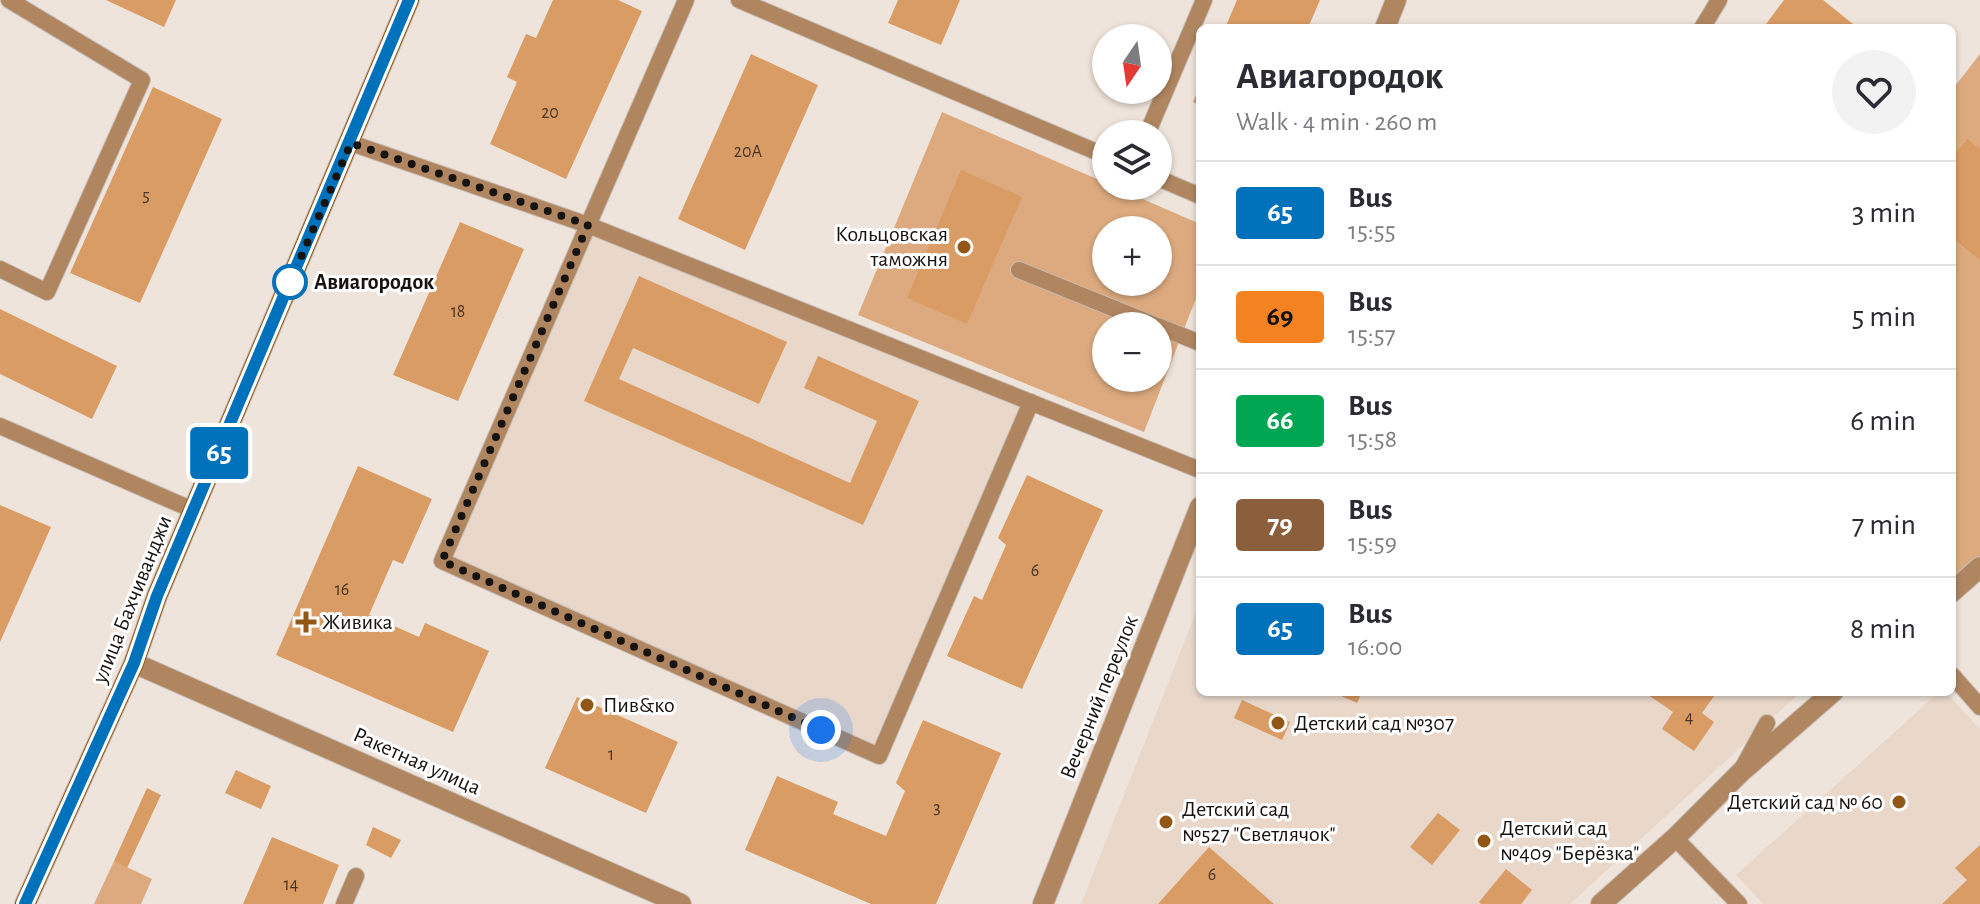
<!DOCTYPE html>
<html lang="en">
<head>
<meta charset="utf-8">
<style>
  :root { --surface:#fff; --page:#f2f2f3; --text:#2b2b33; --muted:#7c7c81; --line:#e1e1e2 }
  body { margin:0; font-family:"Alegreya Sans",sans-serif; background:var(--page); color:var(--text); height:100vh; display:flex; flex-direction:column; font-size:30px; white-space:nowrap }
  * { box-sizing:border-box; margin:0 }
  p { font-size:26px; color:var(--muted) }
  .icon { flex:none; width:44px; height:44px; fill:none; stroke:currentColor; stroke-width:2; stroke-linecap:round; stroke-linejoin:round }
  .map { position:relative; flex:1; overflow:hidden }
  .drawer { position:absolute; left:1196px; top:24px; width:760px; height:672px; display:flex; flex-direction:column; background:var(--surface); border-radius:12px; box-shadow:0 2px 6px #0004 }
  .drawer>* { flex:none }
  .badge { padding:0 16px; border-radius:6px; font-size:28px; line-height:52px }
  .needle { width:52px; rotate:193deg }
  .fabs { position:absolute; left:1092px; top:24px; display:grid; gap:16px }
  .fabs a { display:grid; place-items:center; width:80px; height:80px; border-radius:50%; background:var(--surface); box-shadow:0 2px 6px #0004; font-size:40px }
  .you { position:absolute; width:40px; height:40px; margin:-20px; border:6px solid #fff; border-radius:50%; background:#1a73e8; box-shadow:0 0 0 12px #1a73e833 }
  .map>.badge { position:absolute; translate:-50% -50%; box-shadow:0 0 0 4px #fff }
  .round { display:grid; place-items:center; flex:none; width:84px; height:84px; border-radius:42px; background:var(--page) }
  .summary { display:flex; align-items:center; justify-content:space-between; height:136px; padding:0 40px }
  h1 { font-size:38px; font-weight:700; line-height:60px }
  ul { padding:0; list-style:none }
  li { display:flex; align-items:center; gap:24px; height:104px; padding:0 40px; border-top:2px solid var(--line) }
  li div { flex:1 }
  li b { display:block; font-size:30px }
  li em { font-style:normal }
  li .badge { min-width:88px; font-weight:700; text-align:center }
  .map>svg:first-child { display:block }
  .built { fill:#e9d8ca }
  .green { fill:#ddaa7f; fill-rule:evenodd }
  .building { fill:#d99c65 }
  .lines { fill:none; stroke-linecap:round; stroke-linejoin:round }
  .service-casing { stroke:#c8beb6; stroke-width:18 }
  .minor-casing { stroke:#c8beb6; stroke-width:22 }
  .secondary-casing { stroke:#c8beb6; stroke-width:22 }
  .service { stroke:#b08661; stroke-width:16 }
  .minor { stroke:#b08661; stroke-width:20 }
  .secondary { stroke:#925612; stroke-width:20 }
  .line-casing { stroke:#fff; stroke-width:18 }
  .line { stroke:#0072bc; stroke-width:12 }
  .walk { stroke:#171310; stroke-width:8; stroke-dasharray:0 14.4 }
  .poi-dot { fill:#925717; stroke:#fff; stroke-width:3 }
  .stop-dot { fill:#fff; stroke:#0072bc; stroke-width:4 }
  .labels { text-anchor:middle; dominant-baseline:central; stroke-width:6; stroke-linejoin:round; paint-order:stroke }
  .number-label { font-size:18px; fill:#483525 }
  .poi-label { font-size:22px; fill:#171310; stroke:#fff; text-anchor:start }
  .stop-label { font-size:22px; font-weight:bold; fill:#171310; stroke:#fff; text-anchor:start }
  .street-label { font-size:22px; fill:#171310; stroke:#fff }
</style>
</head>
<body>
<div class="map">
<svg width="1980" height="904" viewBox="0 0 1980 904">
  <rect width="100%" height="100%" fill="#efe4db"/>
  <g class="built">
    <path d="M591 233 1023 406 875 747 452 558Z"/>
    <path d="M1200 602V692H1801L1570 904H1081Z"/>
    <path d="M1939 692H1946L1980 729V904H1763L1736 875Z"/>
  </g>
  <g class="green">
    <path d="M1980 54V148L1967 138 1957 151 1952 147V90Z"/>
    <path d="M942 112 1106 183V186H1113L1200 224V288L1144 432 858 315ZM1106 230H1158V282H1106ZM1106 326H1158V378H1106Z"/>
    <path d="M1952 238 1980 261V562L1952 587Z"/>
    <path d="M114 861 152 879 141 904H94Z"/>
  </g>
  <g class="building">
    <path d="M106 0H176L164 27Z"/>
    <path d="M553 0H618L642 11 566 179 490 144 517 82 507 77 526 34 536 38Z"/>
    <path d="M898 0H960L941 45 888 23Z"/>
    <path d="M1237 0H1320L1308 28H1225Z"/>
    <path d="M1784 0H1823L1858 28H1763Z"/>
    <path d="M751 54 818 85 745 250 678 219Z"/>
    <path d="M1200 86V105L1193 102Z"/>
    <path d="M153 87 222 119 140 303 70 273Z"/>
    <path d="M1967 138 1980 148V261L1952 238V147L1957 151Z"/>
    <path d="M961 170 1022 197 967 324 907 298Z"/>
    <path d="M460 222 524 249 458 401 393 375Z"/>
    <path d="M639 276 787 342 759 404 633 348 619 379 850 483 877 421 804 388 818 356 919 401 863 525 584 401Z"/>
    <path d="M0 309 117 366 92 419 0 374Z"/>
    <path d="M358 466 432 499 403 564 393 560 369 615 419 637 425 623 489 651 453 732 276 655Z"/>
    <path d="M1027 475 1103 510 1022 689 947 656 974 596 982 600 1006 545 998 538Z"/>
    <path d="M0 505 51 527 0 642Z"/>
    <path d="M1332 692H1362L1357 703Z"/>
    <path d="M1644 692H1717L1702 713 1714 722 1694 751 1662 729 1673 712Z"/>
    <path d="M577 697 678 742 646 813 545 768Z"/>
    <path d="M1242 700 1290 722 1282 740 1234 718Z"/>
    <path d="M923 720 1001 753 936 904H871L745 850 777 776 838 802 833 814 886 836 905 791 896 783Z"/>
    <path d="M236 770 271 786 261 809 225 793Z"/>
    <path d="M147 788 161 795 127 868 114 861Z"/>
    <path d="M1438 813 1460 830 1432 865 1410 847Z"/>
    <path d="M373 827 401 840 391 858 366 845Z"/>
    <path d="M272 837 339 865 323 904H243Z"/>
    <path d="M1980 845V904H1942L1967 880 1955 868Z"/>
    <path d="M1209 847 1274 904H1158Z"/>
    <path d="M1506 869 1532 890 1521 904H1481L1479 902Z"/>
  </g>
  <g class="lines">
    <defs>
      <g id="service">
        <path d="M686 0 442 561 879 756 1031 402"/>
        <path d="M739 0 1106 156"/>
        <path d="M1702 28 1719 0"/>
        <path d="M1147 134 1204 0"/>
        <path d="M351 143 588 225 1200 470"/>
        <path d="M1158 178 1200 196"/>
        <path d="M0 269 47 292 142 80 9 0"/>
        <path d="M1019 270 1157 326"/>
        <path d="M1158 326 1200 343"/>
        <path d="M0 426 193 510"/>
        <path d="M1952 675 1980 707"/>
        <path d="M1743 767 1767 723"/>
        <path d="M1675 838 1739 904"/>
        <path d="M344 904 356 876"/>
      </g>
      <g id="minor">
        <path d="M1385 28 1396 0"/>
        <path d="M1952 592 1980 567"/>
        <path d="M134 663 681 904"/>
        <path d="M1043 904 1200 507"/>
        <path d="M1601 904 1675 838 1741 772 1833 692"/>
      </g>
      <path id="secondary" d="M25 904 134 663 157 596 409 0"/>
    </defs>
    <use href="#service" class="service-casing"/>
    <use href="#minor" class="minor-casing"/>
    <use href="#secondary" class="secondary-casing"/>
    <use href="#service" class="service"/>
    <use href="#minor" class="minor"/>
    <use href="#secondary" class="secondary"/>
  </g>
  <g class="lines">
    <defs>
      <path id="line" d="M25 904 134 663 157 596 409 0"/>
    </defs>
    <use href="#line" class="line-casing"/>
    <use href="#line" class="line"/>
    <path class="walk" d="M290 282 351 143 588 225 442 561 821 730"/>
  </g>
  <g class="poi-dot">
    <circle cx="964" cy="247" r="8"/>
    <path d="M302 610h8v8h8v8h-8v8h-8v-8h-8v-8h8z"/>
    <circle cx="587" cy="705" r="8"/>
    <circle cx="1278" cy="723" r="8"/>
    <circle cx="1899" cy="802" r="8"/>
    <circle cx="1166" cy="822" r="8"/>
    <circle cx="1484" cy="841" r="8"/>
  </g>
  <circle class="stop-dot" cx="290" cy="282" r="16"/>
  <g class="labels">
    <g class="number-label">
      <text x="550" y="113">20</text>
      <text x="748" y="152">20А</text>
      <text x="146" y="196">5</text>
      <text x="458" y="312">18</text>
      <text x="1035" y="571">6</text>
      <text x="342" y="590">16</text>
      <text x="1689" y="718">4</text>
      <text x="611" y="755">1</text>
      <text x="937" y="808">3</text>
      <text x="1212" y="875">6</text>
      <text x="291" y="885">14</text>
    </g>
    <g class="poi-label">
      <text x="948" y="234" text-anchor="end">Кольцовская<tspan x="948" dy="25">таможня</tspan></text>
      <text x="322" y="622">Живика</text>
      <text x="603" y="705">Пив&amp;ко</text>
      <text x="1294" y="723">Детский сад №307</text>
      <text x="1883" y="802" text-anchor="end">Детский сад № 60</text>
      <text x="1182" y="809">Детский сад<tspan x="1182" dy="25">№527 "Светлячок"</tspan></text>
      <text x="1500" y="828">Детский сад<tspan x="1500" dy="25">№409 "Берёзка"</tspan></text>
    </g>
    <g class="stop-label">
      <text x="314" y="282">Авиагородок</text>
    </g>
    <g class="street-label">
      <text transform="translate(132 599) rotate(-68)">улица Бахчиванджи</text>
      <text transform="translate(1099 697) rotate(-68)">Вечерний переулок</text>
      <text transform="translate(417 761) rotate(24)">Ракетная улица</text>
    </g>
  </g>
</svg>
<div class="fabs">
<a><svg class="needle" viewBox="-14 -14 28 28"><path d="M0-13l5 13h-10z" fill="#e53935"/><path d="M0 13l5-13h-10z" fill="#7c7c81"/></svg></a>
<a><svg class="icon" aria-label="layers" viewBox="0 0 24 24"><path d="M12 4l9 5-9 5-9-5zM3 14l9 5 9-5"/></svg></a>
<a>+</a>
<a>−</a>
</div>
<div class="you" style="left:821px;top:730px"></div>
<b class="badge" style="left:219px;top:453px;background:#0072bc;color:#fff">65</b>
<section class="drawer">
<div class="summary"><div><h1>Авиагородок</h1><p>Walk · 4 min · 260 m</p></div><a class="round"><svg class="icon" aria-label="heart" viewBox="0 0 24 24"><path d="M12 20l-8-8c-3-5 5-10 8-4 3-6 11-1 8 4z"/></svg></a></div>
<ul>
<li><span class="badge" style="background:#0072bc;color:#fff">65</span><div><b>Bus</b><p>15:55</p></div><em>3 min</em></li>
<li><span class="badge" style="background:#f58220;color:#111">69</span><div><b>Bus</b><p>15:57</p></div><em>5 min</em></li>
<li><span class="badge" style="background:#00a651;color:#fff">66</span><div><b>Bus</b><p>15:58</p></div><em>6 min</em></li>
<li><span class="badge" style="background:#8b5e3c;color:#fff">79</span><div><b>Bus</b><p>15:59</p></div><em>7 min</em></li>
<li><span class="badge" style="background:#0072bc;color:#fff">65</span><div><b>Bus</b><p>16:00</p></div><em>8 min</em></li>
</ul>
</section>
</div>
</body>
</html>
